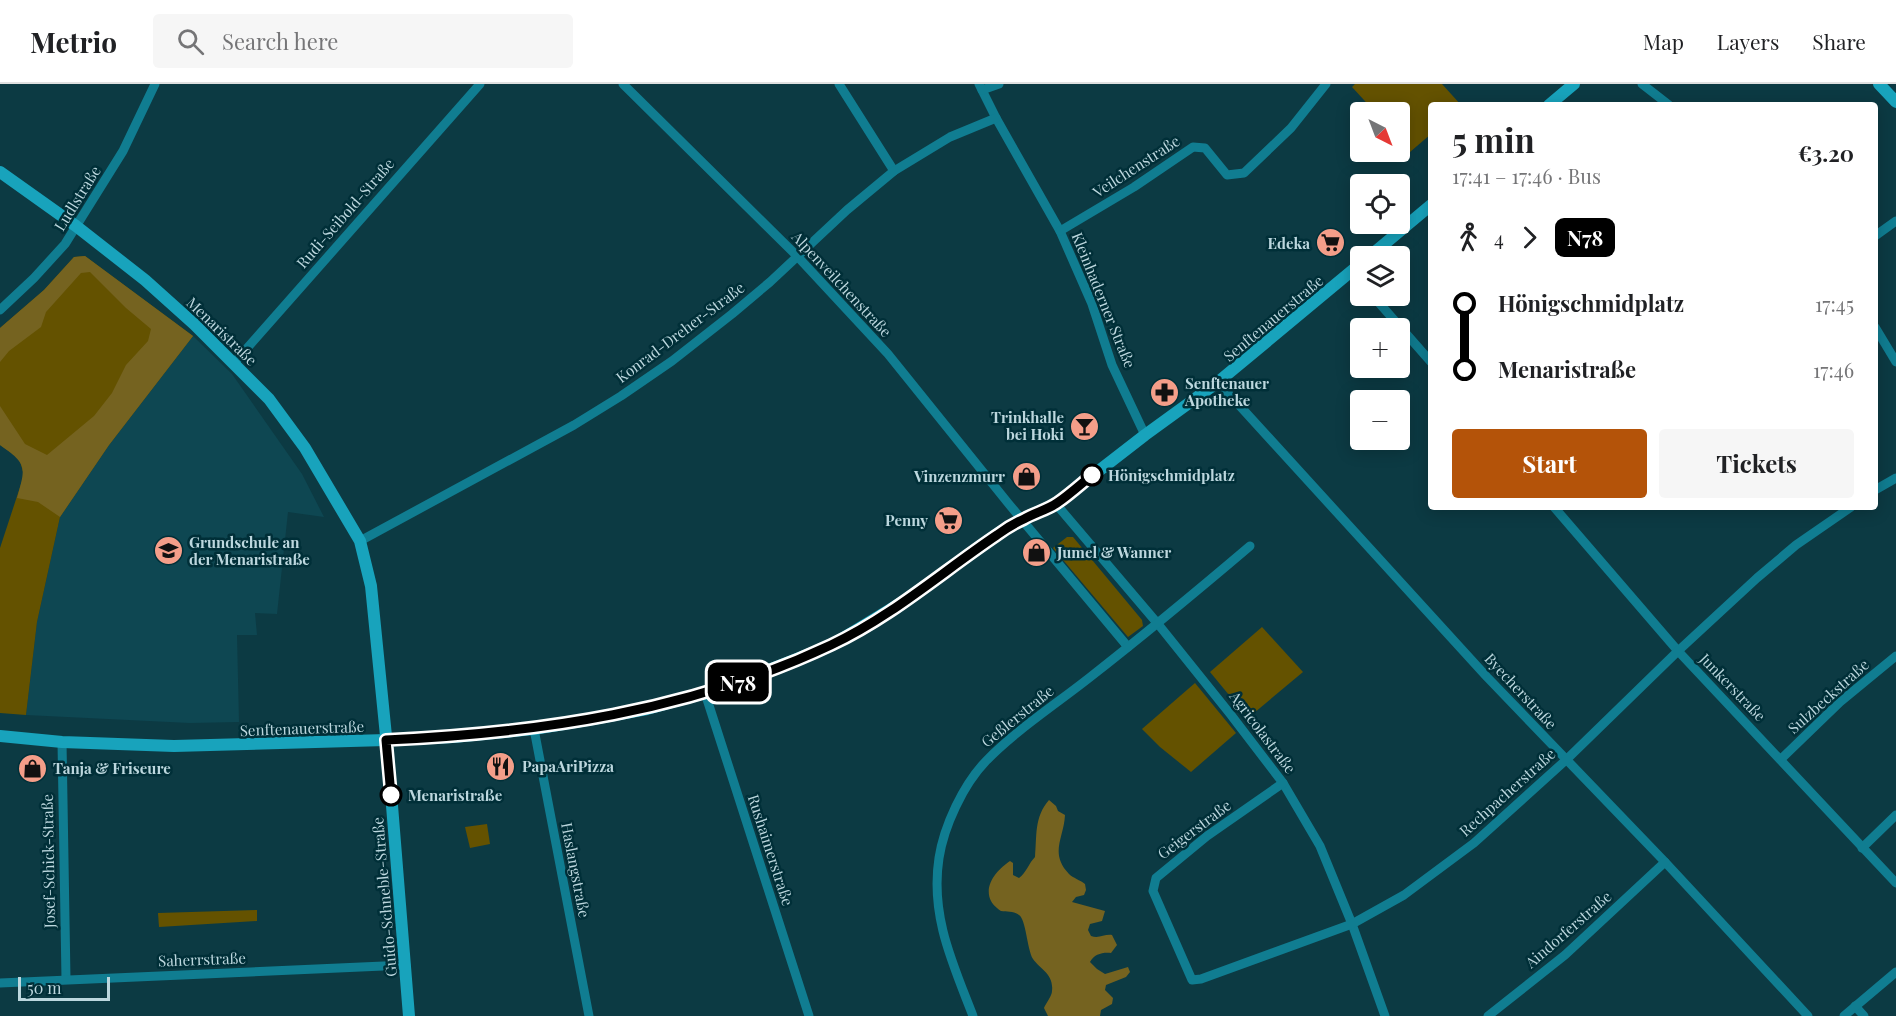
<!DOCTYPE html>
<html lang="en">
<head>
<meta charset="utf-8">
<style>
  :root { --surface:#fff; --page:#f6f6f6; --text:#202124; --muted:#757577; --line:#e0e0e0; --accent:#b45309 }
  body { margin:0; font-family:"Playfair Display",serif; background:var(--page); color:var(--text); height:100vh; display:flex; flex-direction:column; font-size:22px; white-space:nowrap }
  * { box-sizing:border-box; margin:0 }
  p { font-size:20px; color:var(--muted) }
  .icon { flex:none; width:33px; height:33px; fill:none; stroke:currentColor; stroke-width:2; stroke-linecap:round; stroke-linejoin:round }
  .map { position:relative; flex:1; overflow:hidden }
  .details { position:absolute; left:1428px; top:18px; width:450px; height:408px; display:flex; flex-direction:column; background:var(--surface); border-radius:6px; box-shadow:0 3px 15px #0003 }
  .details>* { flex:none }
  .badge { padding:0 12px; border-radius:9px; font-size:21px; line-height:39px }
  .needle { width:39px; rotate:138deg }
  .controls { position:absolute; left:1350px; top:18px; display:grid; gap:12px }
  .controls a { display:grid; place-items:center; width:60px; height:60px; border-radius:6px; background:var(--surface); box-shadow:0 3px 15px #0003; font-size:30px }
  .scale { position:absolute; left:18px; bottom:15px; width:92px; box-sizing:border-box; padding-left:6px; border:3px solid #bcd7de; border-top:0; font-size:16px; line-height:21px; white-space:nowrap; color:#bcd7de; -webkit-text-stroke:4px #002f38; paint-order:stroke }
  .map>.badge { position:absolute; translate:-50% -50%; box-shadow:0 0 0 3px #fff }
  .legs { display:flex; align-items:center; gap:9px; height:66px; padding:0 24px; font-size:20px }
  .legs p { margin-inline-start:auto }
  .overview { display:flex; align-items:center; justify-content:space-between; height:102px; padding:0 24px }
  h1 { font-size:33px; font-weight:700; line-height:45px }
  .primary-button { display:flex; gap:12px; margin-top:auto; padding:12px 24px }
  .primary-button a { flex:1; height:69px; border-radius:6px; background:var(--accent); color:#fff; font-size:24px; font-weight:700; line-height:69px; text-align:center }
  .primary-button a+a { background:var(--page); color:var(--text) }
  ul { padding:0 24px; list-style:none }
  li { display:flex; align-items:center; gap:21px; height:66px; font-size:22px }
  li i { display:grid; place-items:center; width:9px; height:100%; margin:0 8px; background:currentColor }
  li i::after { content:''; width:15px; height:15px; margin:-8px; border:4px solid; border-radius:50%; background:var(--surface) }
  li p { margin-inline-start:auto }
  li:first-child i { background:linear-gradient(#0000 50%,currentColor 0) }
  li:last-child i { background:linear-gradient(currentColor 50%,#0000 0) }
  header { display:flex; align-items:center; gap:36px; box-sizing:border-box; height:84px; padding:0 30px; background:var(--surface); border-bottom:2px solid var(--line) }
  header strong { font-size:28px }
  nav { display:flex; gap:33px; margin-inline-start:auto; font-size:21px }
  .search { width:420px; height:54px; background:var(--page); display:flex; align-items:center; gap:15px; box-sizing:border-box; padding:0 21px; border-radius:6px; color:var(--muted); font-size:22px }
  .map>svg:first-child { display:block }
  .built { fill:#0e4752 }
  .green { fill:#645200 }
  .forest { fill:#756320 }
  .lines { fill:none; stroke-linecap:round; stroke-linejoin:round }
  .street { stroke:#107d91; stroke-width:9 }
  .secondary { stroke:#18a3bc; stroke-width:12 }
  .line-1-casing { stroke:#fff; stroke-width:14 }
  .line-1 { stroke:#000; stroke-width:9 }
  .stop-1-dot { fill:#fff; stroke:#000; stroke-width:3 }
  .labels { text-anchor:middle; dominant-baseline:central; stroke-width:5; stroke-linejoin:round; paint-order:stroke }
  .street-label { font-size:15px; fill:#bcd7de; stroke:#002f38 }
  .poi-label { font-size:15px; font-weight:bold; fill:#bcd7de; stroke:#002f38; text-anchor:start }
  .stop-label { font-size:15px; font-weight:bold; fill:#bcd7de; stroke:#002f38; text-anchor:start }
</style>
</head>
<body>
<header>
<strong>Metrio</strong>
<div class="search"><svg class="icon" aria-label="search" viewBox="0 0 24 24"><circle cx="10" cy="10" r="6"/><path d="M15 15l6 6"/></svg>Search here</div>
<nav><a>Map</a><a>Layers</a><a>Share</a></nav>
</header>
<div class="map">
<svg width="1896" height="932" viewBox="0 0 1896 932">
  <rect width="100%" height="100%" fill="#0c3a43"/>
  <path class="built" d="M193 252 232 290 302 390 324 433 288 428 277 530 255 529 257 551H237L239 638 190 639 26 631 37 538 60 433 109 361Z"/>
  <g class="green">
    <path d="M1355 0H1442L1461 21H1431V50L1410 68 1400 57V28H1375L1352 3Z"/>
    <path d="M85 172 193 252 109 361 60 433 37 538 26 631 0 629V464L24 391 19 374 0 361V244L44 206 74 173Z"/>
    <path d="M1067 453H1073L1142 536 1143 542 1128 553 1053 464Z"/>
    <path d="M1262 543 1303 588 1248 634 1210 588Z"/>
    <path d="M1195 599 1236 649 1191 688 1160 663 1142 645Z"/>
    <path d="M487 740 490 760 470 764 465 743Z"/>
    <path d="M257 826V837L159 843 158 829Z"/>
  </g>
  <g class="forest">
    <path d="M85 172 193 252 109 361 60 433 38 418 17 414C26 382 27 380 0 361V322L25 360 47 371 94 332 112 309 126 281 148 257 151 245 126 224 90 188 81 189 46 228 41 243 9 267 0 278V244L44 206 74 173Z"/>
    <path d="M1049 716 1056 722 1058 727 1065 731C1064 754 1049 769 1069 790 1073 794 1080 796 1085 800L1086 806 1084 811 1076 813 1072 818 1105 827 1102 837 1090 840 1088 846 1091 852C1099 855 1104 850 1112 851L1117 861 1111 869C1103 868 1094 870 1090 878L1097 885 1105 890 1128 883 1130 888 1126 893 1106 901 1105 906 1113 914 1112 920 1101 926 1100 932H1048L1044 924C1046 919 1052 912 1052 907 1054 890 1040 885 1033 875 1027 865 1026 835 1019 831 1014 827 1007 828 1001 827 998 825 993 821 991 817 983 801 998 785 1010 777L1013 779V791L1019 794C1026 789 1029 779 1035 773 1037 752 1034 733 1049 716Z"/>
  </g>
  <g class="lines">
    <g class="street">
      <path d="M623 0 797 172 888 270 1008 419 1128 563"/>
      <path d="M839 0 894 87"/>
      <path d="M979 0 996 34 1060 147 1092 220 1112 281 1145 351"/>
      <path d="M1642 0 1669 21"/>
      <path d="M982 6 999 0"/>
      <path d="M1060 147 1134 103 1193 63 1205 64 1227 91 1244 89 1291 44 1326 0"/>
      <path d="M1875 152 1896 137"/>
      <path d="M1352 187 1360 197"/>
      <path d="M1373 212 1431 278"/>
      <path d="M0 226 34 194 65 160 123 67 155 0"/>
      <path d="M1875 243 1896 278"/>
      <path d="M234 279 480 0"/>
      <path d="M1218 298 1487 593 1665 778 1808 932"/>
      <path d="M1875 406 1896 394"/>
      <path d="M1056 420 1158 540 1231 631 1283 699 1320 762 1352 840 1385 932"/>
      <path d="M1554 423 1678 567 1896 799"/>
      <path d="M360 457 574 341 621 312 672 277 732 230 770 198 847 126 894 87 950 53 996 34"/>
      <path d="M705 609 809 932"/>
      <path d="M534 645 589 932"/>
      <path d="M62 658 66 895"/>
      <path d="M1781 675 1840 618 1896 572"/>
      <path d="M1283 699 1207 752 1156 794 1153 807 1192 896 1201 895 1352 840 1404 811 1474 759 1566 676 1678 567 1757 494 1796 461 1851 423"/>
      <path d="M1862 764 1896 731"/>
      <path d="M0 899 406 881"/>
      <path d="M1855 922 1864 932"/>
      <path d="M973 932C953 880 930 832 939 774 944 742 963 701 986 677 1015 647 1056 620 1089 594 1144 551 1197 507 1250 462"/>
      <path d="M1488 932 1565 871 1665 778"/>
      <path d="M1844 932 1896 888"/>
    </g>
    <g class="secondary">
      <path d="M1879 0 1896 18"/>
      <path d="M1549 21 1574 0"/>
      <path d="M0 88 76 142 145 196 194 240 269 315 305 364 360 457 371 502 388 672 409 932"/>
      <path d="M1370 172 1431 121"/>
      <path d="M0 652 62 658 174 662 386 656 453 653 534 645 593 635 647 625 726 603 832 561 906 516 997 450 1022 435 1056 420 1145 351 1218 298 1360 180"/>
    </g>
  </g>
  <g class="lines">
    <defs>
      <path id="line-1" d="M391 711 386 656C539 649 691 627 831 561 891 533 942 488 997 451 1005 445 1015 439 1024 435 1034 429 1047 426 1057 419 1069 411 1081 400 1092 391"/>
    </defs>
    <use href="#line-1" class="line-1-casing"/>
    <use href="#line-1" class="line-1"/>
  </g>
  <defs>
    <symbol id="supermarket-disc" viewBox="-11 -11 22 22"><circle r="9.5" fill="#f49e89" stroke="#002f38"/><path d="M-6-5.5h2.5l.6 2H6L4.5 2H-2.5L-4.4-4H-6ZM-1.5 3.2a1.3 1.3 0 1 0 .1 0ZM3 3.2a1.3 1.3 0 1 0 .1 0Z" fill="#111"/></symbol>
    <symbol id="pharmacy-disc" viewBox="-11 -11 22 22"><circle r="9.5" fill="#f49e89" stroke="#002f38"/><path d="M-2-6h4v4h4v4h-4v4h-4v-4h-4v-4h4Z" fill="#111"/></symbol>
    <symbol id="bar-disc" viewBox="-11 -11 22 22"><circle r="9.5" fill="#f49e89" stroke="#002f38"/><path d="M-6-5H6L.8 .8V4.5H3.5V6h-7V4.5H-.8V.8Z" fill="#111"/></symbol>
    <symbol id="shop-disc" viewBox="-11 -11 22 22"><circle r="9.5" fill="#f49e89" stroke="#002f38"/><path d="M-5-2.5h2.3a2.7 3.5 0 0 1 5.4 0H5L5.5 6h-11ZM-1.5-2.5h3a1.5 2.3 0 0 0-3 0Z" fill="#111"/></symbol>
    <symbol id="school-disc" viewBox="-11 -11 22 22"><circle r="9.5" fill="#f49e89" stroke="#002f38"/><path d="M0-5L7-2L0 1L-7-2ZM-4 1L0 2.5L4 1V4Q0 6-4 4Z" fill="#111"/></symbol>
    <symbol id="restaurant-disc" viewBox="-11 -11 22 22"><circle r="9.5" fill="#f49e89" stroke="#002f38"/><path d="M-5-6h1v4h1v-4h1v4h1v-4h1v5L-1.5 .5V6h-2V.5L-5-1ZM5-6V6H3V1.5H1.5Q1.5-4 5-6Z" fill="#111"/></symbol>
  </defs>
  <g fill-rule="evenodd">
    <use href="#supermarket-disc" x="1314" y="142" width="33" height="33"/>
    <use href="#pharmacy-disc" x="1148" y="292" width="33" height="33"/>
    <use href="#bar-disc" x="1068" y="326" width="33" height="33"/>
    <use href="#shop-disc" x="1010" y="376" width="33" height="33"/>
    <use href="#supermarket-disc" x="932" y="420" width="33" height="33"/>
    <use href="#school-disc" x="152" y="450" width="33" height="33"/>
    <use href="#shop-disc" x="1020" y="452" width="33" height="33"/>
    <use href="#restaurant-disc" x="484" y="666" width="33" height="33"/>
    <use href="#shop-disc" x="16" y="668" width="33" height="33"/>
  </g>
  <g class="stop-1-dot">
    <circle cx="1092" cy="391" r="10"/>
    <circle cx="391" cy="711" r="10"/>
  </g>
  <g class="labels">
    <g class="street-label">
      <text transform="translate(1136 82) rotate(-33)">Veilchenstraße</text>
      <text transform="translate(77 114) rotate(-58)">Ludlstraße</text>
      <text transform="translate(345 129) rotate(-49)">Rudi-Seibold-Straße</text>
      <text transform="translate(842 200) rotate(47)">Alpenveilchenstraße</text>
      <text transform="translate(1104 216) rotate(68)">Kleinhaderner Straße</text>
      <text transform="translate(1273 234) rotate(-40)">Senftenauerstraße</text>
      <text transform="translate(222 247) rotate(44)">Menaristraße</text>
      <text transform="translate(680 248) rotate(-37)">Konrad-Dreher-Straße</text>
      <text transform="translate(1733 603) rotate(46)">Junkerstraße</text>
      <text transform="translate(1521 607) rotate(47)">Byecherstraße</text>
      <text transform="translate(1828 612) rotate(-42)">Sulzbeckstraße</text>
      <text transform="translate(1017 632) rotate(-39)">Geßlerstraße</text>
      <text transform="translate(302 644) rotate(-2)">Senftenauerstraße</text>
      <text transform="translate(1263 648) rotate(53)">Agricolastraße</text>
      <text transform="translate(1507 708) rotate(-42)">Rechpacherstraße</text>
      <text transform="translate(1194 745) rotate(-37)">Geigerstraße</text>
      <text transform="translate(771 766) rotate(72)">Rushaimerstraße</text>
      <text transform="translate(48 777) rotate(-91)">Josef-Schick-Straße</text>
      <text transform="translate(576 786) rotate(79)">Haslangstraße</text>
      <text transform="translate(384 813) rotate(-95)">Guido-Schneble-Straße</text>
      <text transform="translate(1568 845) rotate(-41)">Aindorferstraße</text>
      <text transform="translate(202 875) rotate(-2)">Saherrstraße</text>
    </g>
    <g class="poi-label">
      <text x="1310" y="159" text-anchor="end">Edeka</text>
      <text x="1185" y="299">Senftenauer<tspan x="1185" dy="17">Apotheke</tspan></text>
      <text x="1064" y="333" text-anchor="end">Trinkhalle<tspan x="1064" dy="17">bei Hoki</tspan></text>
      <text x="1005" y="392" text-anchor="end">Vinzenzmurr</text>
      <text x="928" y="436" text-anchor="end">Penny</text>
      <text x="189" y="458">Grundschule an<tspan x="189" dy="17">der Menaristraße</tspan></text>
      <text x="1057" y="468">Jumel &amp; Wanner</text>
      <text x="522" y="682">PapaAriPizza</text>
      <text x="53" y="684">Tanja &amp; Friseure</text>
    </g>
    <g class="stop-label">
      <text x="1108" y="391">Hönigschmidplatz</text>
      <text x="408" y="711">Menaristraße</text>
    </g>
  </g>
</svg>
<div class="controls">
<a><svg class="needle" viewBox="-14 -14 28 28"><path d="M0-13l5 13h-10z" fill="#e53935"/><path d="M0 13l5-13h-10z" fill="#757577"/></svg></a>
<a><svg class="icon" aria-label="locate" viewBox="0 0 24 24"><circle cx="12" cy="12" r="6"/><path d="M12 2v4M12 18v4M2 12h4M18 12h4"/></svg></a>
<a><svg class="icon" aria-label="layers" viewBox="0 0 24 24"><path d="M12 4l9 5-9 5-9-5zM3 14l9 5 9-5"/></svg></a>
<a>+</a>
<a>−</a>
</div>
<div class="scale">50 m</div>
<b class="badge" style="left:738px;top:598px;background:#000;color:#fff">N78</b>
<section class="details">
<div class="overview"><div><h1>5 min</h1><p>17:41 – 17:46 · Bus</p></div><b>€3.20</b></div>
<div class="legs"><svg class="icon" aria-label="walk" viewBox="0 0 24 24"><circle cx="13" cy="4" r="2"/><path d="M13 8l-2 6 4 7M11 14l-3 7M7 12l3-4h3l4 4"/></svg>4<svg class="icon" aria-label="forward" viewBox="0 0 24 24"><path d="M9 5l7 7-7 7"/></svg><b class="badge" style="background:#000;color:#fff">N78</b></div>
<ul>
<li><i style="color:#000"></i><b>Hönigschmidplatz</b><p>17:45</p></li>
<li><i style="color:#000"></i><b>Menaristraße</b><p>17:46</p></li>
</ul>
<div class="primary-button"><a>Start</a><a>Tickets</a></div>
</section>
</div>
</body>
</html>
